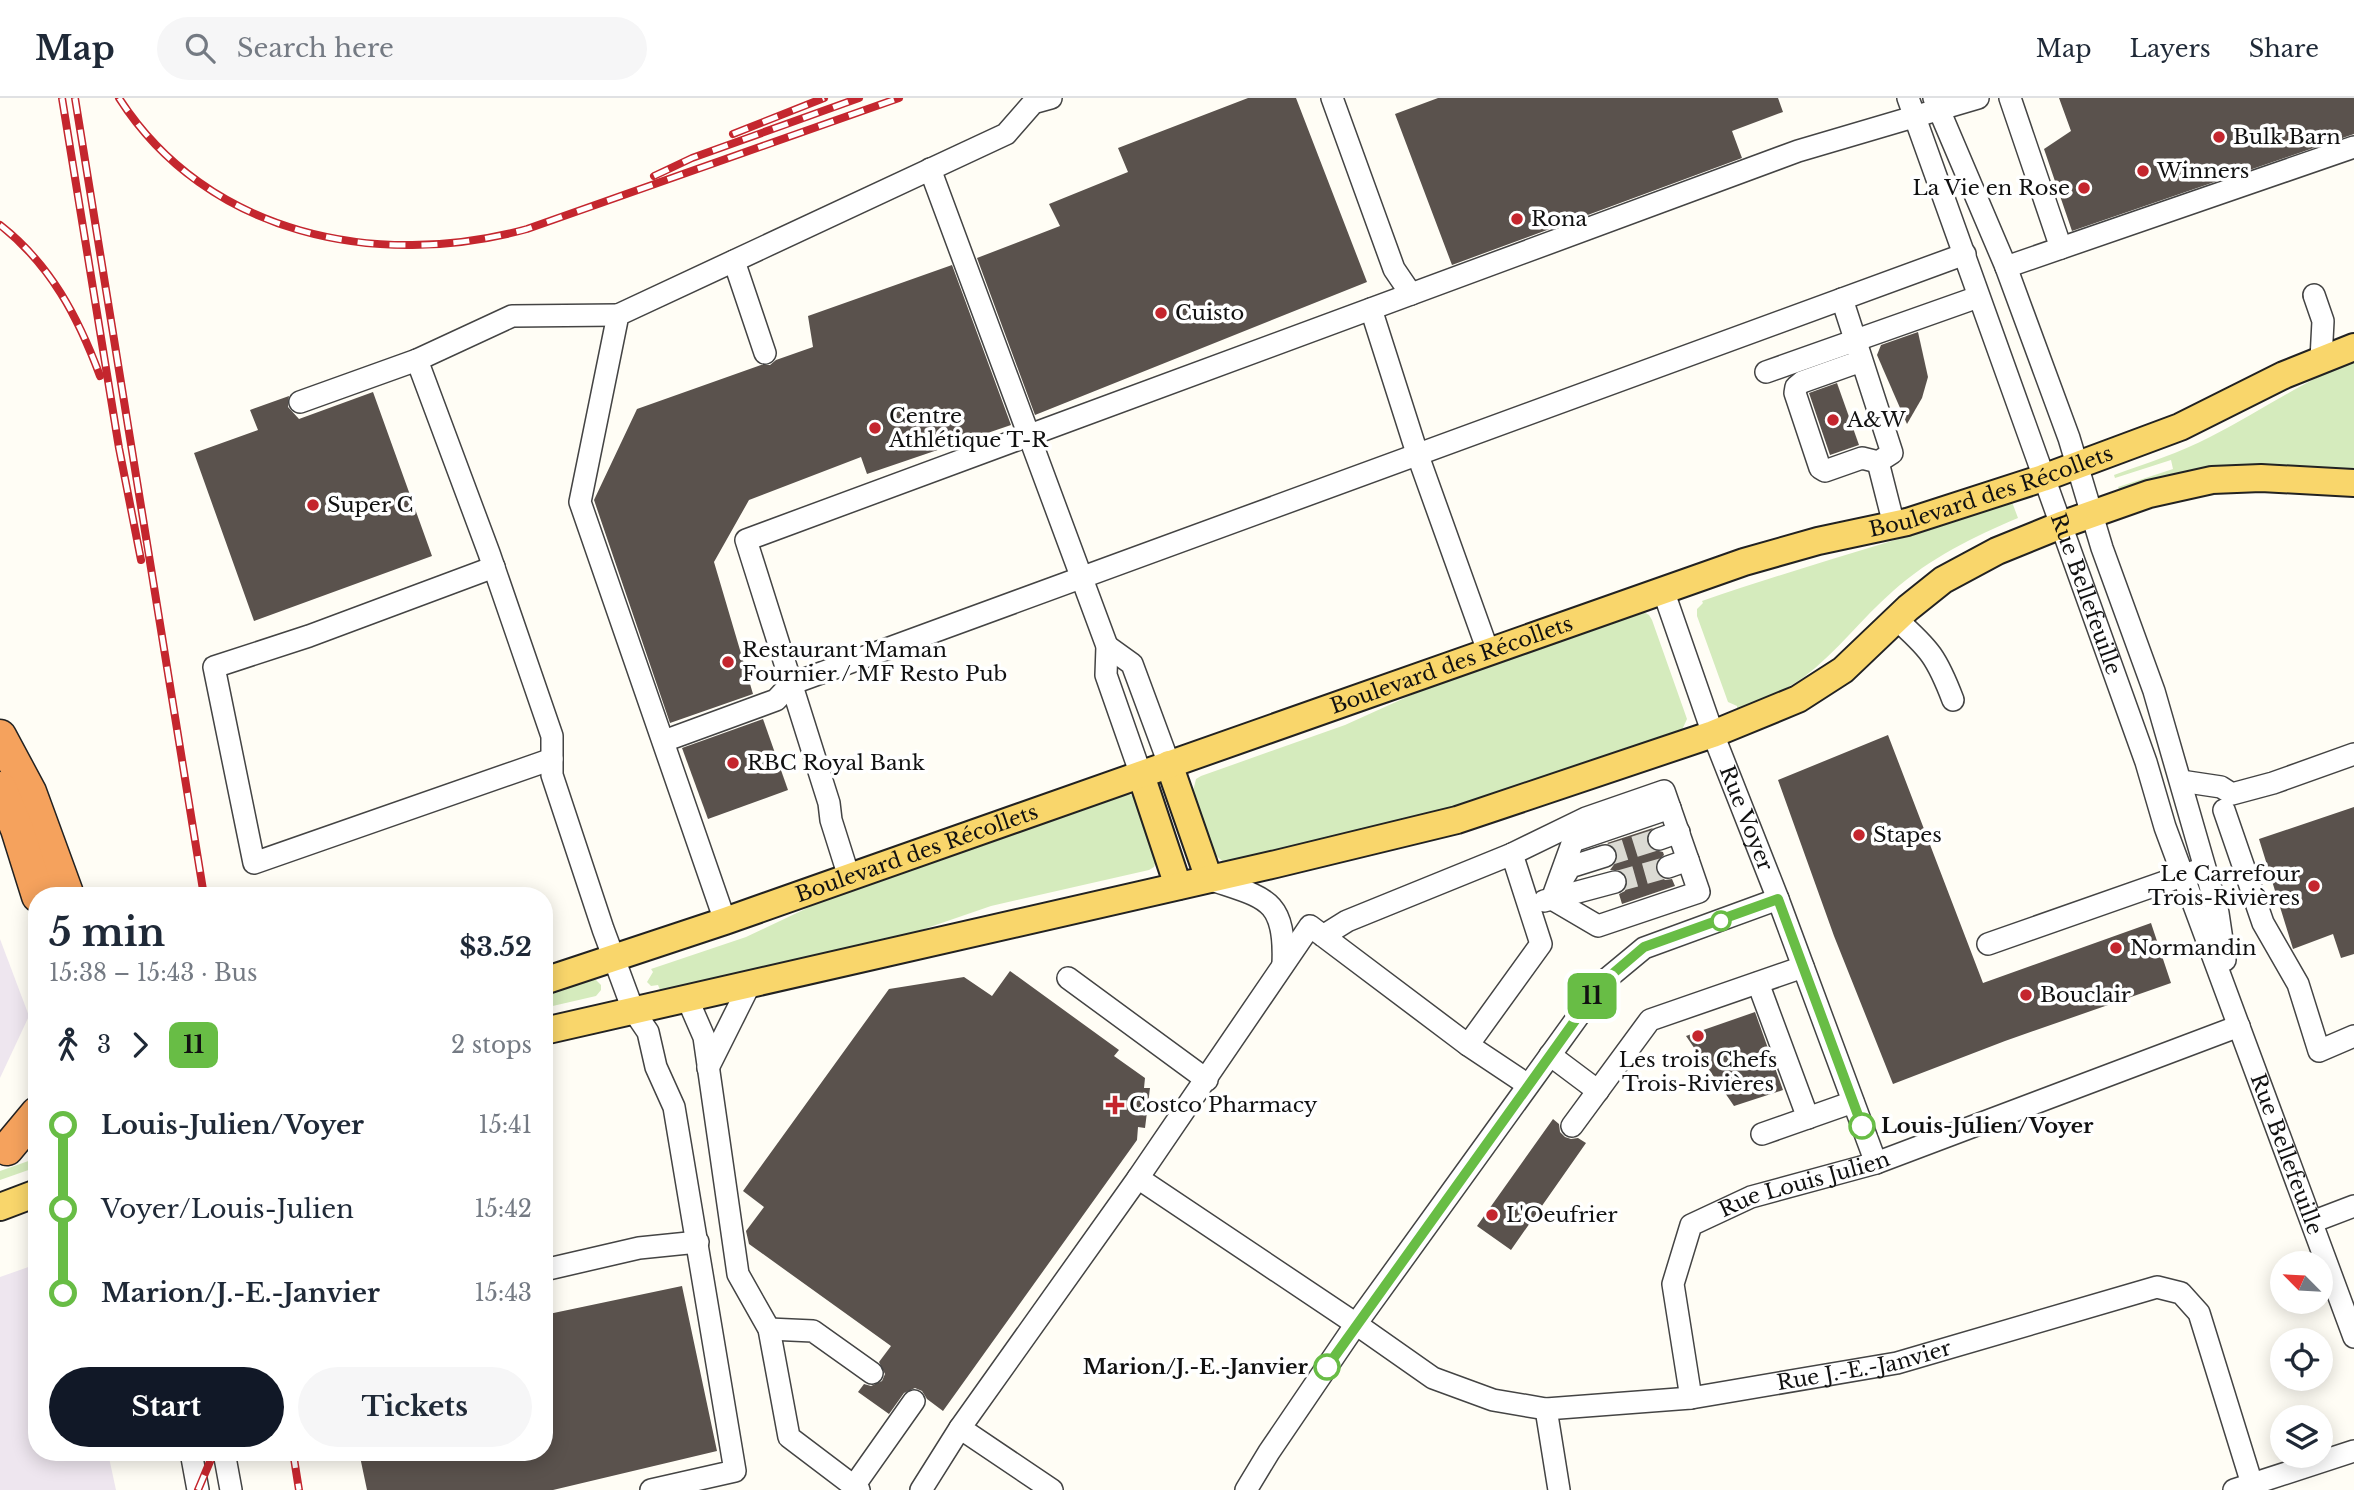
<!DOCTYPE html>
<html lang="en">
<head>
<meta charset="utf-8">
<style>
  :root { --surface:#fff; --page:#f6f6f7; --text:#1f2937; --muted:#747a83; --line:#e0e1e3; --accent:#111827 }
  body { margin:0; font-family:"Libre Baskerville",serif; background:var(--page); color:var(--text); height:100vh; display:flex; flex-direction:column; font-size:26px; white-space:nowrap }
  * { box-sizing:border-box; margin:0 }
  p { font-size:23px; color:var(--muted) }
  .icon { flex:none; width:38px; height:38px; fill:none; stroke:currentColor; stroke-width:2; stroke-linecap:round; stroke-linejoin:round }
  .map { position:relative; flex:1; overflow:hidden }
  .panel { position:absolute; left:28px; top:789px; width:525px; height:574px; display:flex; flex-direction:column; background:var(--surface); border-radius:28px; box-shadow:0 4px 18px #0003 }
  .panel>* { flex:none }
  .badge { padding:0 14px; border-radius:10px; font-size:24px; line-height:46px }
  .needle { width:46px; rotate:294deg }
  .tools { position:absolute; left:2270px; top:1153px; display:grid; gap:14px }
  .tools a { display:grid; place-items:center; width:63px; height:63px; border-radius:50%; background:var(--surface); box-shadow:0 4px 18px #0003; font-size:35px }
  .map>.badge { position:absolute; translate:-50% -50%; box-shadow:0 0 0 4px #fff }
  .legs { display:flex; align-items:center; gap:10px; height:77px; padding:0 21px; font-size:23px }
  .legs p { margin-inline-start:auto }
  .summary { display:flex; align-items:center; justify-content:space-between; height:119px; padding:0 21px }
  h1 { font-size:38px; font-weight:700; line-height:52px }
  .button { display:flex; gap:14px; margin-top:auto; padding:14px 21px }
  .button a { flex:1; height:80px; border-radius:42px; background:var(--accent); color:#fff; font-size:28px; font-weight:700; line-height:80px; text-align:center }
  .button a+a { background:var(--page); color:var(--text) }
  ul { padding:0 21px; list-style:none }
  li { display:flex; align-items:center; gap:24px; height:84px; font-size:26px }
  li i { display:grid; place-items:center; width:10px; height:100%; margin:0 9px; background:currentColor }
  li i::after { content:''; width:18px; height:18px; margin:-9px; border:5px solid; border-radius:50%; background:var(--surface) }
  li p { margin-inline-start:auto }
  li:first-child i { background:linear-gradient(#0000 50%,currentColor 0) }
  li:last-child i { background:linear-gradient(currentColor 50%,#0000 0) }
  header { display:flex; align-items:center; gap:42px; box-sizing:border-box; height:98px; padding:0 35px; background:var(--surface); border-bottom:2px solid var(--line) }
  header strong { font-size:33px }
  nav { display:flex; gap:38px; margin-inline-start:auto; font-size:24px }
  .search { width:490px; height:63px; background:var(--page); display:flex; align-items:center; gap:18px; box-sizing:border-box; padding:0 24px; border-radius:38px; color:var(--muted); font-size:26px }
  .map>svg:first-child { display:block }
  .industrial { fill:#eee6ef }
  .green { fill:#d5ebbd }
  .building { fill:#5a524d }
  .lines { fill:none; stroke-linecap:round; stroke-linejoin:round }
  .minor-tunnel { stroke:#dbdad3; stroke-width:21; stroke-dasharray:21 10; stroke-linecap:butt }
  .minor-casing { stroke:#444; stroke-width:24 }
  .major-casing { stroke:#222; stroke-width:30 }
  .highway-casing { stroke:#222; stroke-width:35 }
  .minor { stroke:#fff; stroke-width:21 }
  .major { stroke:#f9d66b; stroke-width:26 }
  .highway { stroke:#f5a25d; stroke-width:32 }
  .rail-casing { stroke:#c4262e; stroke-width:8 }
  .rail { stroke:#fff; stroke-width:5; stroke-dasharray:16; stroke-linecap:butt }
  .line-1-casing { stroke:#fff; stroke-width:16 }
  .line-1 { stroke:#68bd45; stroke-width:10 }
  .poi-dot { fill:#c4262e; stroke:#fff; stroke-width:2.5 }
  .stop-1-dot { fill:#fff; stroke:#68bd45; stroke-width:3.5 }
  .labels { text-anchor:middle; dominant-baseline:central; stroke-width:7; stroke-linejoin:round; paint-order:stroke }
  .poi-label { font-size:21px; fill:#111; stroke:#fff; text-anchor:start }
  .street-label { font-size:21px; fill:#111; stroke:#fff }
  .stop-label { font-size:21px; font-weight:bold; fill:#111; stroke:#fff; text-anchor:start }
</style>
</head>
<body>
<header>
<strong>Map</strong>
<div class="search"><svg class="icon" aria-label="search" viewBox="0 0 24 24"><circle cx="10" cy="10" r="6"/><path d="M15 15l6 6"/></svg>Search here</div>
<nav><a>Map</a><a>Layers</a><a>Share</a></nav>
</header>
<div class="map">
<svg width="2354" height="1392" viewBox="0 0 2354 1392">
  <rect width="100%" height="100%" fill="#fffdf5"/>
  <g class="industrial">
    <path d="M0 841 29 918 0 980Z"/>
    <path d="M37 1166V1354L108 1355 116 1392H0V1179Z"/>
  </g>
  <g class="green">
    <path d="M2354 263V371C2320 372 2286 366 2252 366 2206 366 2163 378 2120 393L2118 389 2173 371 2171 362 2115 380 2114 377C2147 365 2179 355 2210 339 2259 314 2303 283 2354 263Z"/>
    <path d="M2012 404 2018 420C1973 439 1930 460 1893 493 1862 520 1837 554 1804 579 1783 594 1760 603 1737 612V608L1728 604 1697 518V511L1703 505 1702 503C1805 467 1910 440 2012 404Z"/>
    <path d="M1642 513 1649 517 1652 522 1687 621 1682 632 1505 694 1411 722 1225 765 1215 757 1193 693 1196 681 1201 678 1345 627 1451 579Z"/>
    <path d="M1125 694 1135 699 1157 759 1154 769 1149 772 991 808 898 840 661 894 658 887 651 888 647 884 653 874 651 871 746 839 841 794Z"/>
    <path d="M589 881H595L601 887V892L596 898 544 910V898Z"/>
    <path d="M37 1060V1069L0 1082V1073Z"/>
  </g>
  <g class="building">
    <path d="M1248 0H1296L1367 184 1035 317 977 160 1060 128 1049 106 1128 74 1118 50Z"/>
    <path d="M1438 0H1778L1783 14 1732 33 1742 60 1452 167 1395 16Z"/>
    <path d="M2059 0H2354V36L2072 133 2044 51 2071 33Z"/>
    <path d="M952 167 1011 327 867 376 861 359 749 402 714 464 753 596 670 625 594 402 637 311 761 267H770L776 262 813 249 808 218Z"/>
    <path d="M1918 234 1928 279 1922 300 1907 326 1877 257 1881 247Z"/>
    <path d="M1837 285 1859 347 1830 357 1809 295Z"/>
    <path d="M373 294 432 458 254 523 194 355 258 332 250 312 289 298 288 309 299 321Z"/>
    <path d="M763 621 788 692 708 721 682 650Z"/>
    <path d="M1888 637 1983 885 2151 825 2171 885 2005 943 1893 986 1834 838 1778 682Z"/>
    <path d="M2354 709V856L2341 860 2333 836 2293 851 2259 741Z"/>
    <path d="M1653 730 1646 738 1647 746 1651 751 1663 754 1664 757 1655 766 1656 774 1665 782 1672 781 1675 788 1622 806 1619 796 1625 793 1628 781 1625 775 1619 772H1610L1618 761V755L1614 749 1607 745Z"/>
    <path d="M1010 873 1119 952 1114 958 1145 980 1144 990H1150L1145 1030 1138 1029 1137 1042 943 1313 927 1301 922 1293 915 1290 904 1295 889 1316 858 1294 864 1286 871 1288 882 1283 885 1276 879 1264 891 1248 749 1146 746 1133 764 1109 743 1093 889 891 964 879 992 898Z"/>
    <path d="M1755 914 1783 992 1734 1008 1686 938Z"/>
    <path d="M1553 1021 1559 1026 1560 1034 1565 1039 1571 1041 1578 1040 1586 1045 1511 1152 1477 1128Z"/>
    <path d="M682 1188 717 1353 553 1392H367L359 1354H544V1217Z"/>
  </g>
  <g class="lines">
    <g class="minor-tunnel">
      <path d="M1605 758 1659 741"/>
      <path d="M1615 784 1668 769"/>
    </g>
    <defs>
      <g id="minor">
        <path d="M1332 0 1394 171 1411 196"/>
        <path id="s1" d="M1908 0 2146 664 2165 729 2354 1239"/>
        <path d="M1934 0 2006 169 2069 340 2102 450 2154 593 2218 815 2225 862"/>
        <path d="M2010 0 2061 150"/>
        <path d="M930 71 1107 548 1106 577 1141 677"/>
        <path d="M734 163 765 255"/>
        <path d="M2006 169 2354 49"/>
        <path d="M2314 197 2323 223 2321 261"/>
        <path d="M1842 201 1892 355 1878 364 1862 360 1825 373 1820 370 1795 295 1796 289 1802 284 1861 263"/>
        <path d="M1371 211 1417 355 1488 553"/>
        <path d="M417 262 512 218 618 217"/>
        <path d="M1766 274 1978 199"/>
        <path d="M300 304 417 262 489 455 552 638V677L603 831 633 912 648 934 656 969 674 1009 735 1373 651 1392"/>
        <path d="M1878 364 1894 427"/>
        <path d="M494 469 309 538 214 569 254 765 552 661"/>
        <path id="s2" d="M1663 492 1713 636 1778 801 1876 1065"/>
        <path d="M1896 521C1930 551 1937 560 1953 602"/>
        <path d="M1107 548 1132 566 1169 666"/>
        <path d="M664 643 776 602 791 586 1965 156"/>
        <path d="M2181 683 2221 689 2232 696 2273 685 2354 656"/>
        <path d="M2224 712 2263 825 2298 886 2319 953 2354 938"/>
        <path d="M1659 741 1679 734"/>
        <path d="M1512 756 1586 720 1664 693 1688 762 1668 769"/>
        <path d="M849 779 831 722 829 705 746 442 1798 53 1978 0"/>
        <path d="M1209 781C1264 800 1286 799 1283 866"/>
        <path d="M1561 784 1570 769 1605 758"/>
        <path d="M1552 801 1598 828 1699 794 1688 762"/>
        <path d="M1552 801 1573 743 1670 710"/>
        <path d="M1544 803 1615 784"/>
        <path d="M725 823 580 404 618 217 1006 36 1033 5 1051 0"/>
        <path id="s3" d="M1323 838 1347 823 1512 756 1541 846 1468 947 1310 828 1138 1080 1356 1226 1433 1280 1493 1302 1546 1311 1691 1300 1897 1265 2157 1189 2181 1195 2199 1215 2252 1386"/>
        <path d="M1988 846 2196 773"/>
        <path d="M1068 880 1207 982"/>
        <path d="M1758 885 1808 1020"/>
        <path d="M687 900 704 939 738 1176 769 1231 789 1339 859 1392"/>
        <path d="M1468 947 1528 987"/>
        <path d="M1550 957 1598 993"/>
        <path d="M708 970 750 886"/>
        <path d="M1572 1028 1650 922 1803 869"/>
        <path d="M1762 1036 1853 1004"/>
        <path d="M2312 1124 2354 1108"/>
        <path d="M544 1172 639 1150 698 1144"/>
        <path d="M769 1231 813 1233 872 1275"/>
        <path id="s4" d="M1691 1300 1673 1186 1691 1127 1751 1099 1876 1065 2239 928"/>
        <path d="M1546 1311 1559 1392"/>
        <path d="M191 1354 198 1392"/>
        <path d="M224 1354 231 1392"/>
        <path d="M854 1388 914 1303"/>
        <path d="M921 1392 960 1330"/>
        <path d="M1052 1392 960 1330 1138 1080"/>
        <path d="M1246 1392 1269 1354 1356 1226 1603 884 1644 850 1778 801"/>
        <path d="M2234 1392 2354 1353"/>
      </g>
      <g id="major">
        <path d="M1169 666 1209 781"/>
        <path d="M1141 677 1178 788"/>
        <path id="s5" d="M544 883 725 823 1744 464 1818 443 1907 424 2043 380 2180 329 2284 277 2354 249"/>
        <path d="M544 933 1276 766 1457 722 1713 636 1798 601 1843 572 1908 510 1943 482 1997 453 2061 427 2149 396 2212 382 2261 380 2354 385"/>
        <path d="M0 1109 37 1095"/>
      </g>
      <g id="highway">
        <path d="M0 638 30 694 68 798"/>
        <path d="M0 690 17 731 38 798"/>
        <path d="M7 1051 37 1015"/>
      </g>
    </defs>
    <use href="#minor" class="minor-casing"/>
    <use href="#major" class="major-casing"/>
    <use href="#highway" class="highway-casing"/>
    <use href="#minor" class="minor"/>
    <use href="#major" class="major"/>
    <use href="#highway" class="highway"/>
    <defs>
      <g id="rail">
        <path d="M62 0 119 350 141 462"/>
        <path d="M75 0 204 798"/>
        <path d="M119 0C207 137 377 172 527 131L899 0"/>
        <path d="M733 36 824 0"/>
        <path d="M654 78 692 60 859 0"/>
        <path d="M0 127C51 167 78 219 100 278"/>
        <path d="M293 1354 299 1392"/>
        <path d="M198 1392 214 1354"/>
      </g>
    </defs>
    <use href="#rail" class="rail-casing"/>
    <use href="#rail" class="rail"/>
  </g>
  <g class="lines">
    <defs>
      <path id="line-1" d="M1327 1269 1594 896 1603 884 1644 849 1778 801 1862 1028"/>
    </defs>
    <use href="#line-1" class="line-1-casing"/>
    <use href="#line-1" class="line-1"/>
  </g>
  <g class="poi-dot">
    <circle cx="2219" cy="39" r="7"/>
    <circle cx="2143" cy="73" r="7"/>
    <circle cx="2084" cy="90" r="7"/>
    <circle cx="1517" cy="121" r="7"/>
    <circle cx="1161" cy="215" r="7"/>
    <circle cx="1833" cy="322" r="7"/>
    <circle cx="875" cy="330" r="7"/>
    <circle cx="313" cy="407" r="7"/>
    <circle cx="728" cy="564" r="7"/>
    <circle cx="733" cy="665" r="7"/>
    <circle cx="1859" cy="737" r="7"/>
    <circle cx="2314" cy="788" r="7"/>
    <circle cx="2116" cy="850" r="7"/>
    <circle cx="2026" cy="897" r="7"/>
    <circle cx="1698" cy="938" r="7"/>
    <path d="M1111.5 996.5h7v7h7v7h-7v7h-7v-7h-7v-7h7z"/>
    <circle cx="1492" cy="1117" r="7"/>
  </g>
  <g class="stop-1-dot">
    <circle cx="1721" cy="823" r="9"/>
    <circle cx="1862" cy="1028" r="12"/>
    <circle cx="1327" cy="1269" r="12"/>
  </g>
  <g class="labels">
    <g class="poi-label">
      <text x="2233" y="39">Bulk Barn</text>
      <text x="2157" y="73">Winners</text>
      <text x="2070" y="90" text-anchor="end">La Vie en Rose</text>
      <text x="1531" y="121">Rona</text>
      <text x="1175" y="215">Cuisto</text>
      <text x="889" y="318">Centre<tspan x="889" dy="24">Athlétique T-R</tspan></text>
      <text x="1847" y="322">A&amp;W</text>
      <text x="327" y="407">Super C</text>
      <text x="742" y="552">Restaurant Maman<tspan x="742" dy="24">Fournier / MF Resto Pub</tspan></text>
      <text x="747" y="665">RBC Royal Bank</text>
      <text x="1873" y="737">Stapes</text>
      <text x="2300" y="776" text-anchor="end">Le Carrefour<tspan x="2300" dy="24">Trois-Rivières</tspan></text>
      <text x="2130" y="850">Normandin</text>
      <text x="2040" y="897">Bouclair</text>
      <text x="1698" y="962" text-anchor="middle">Les trois Chefs<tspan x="1698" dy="24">Trois-Rivières</tspan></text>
      <text x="1129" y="1007">Costco Pharmacy</text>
      <text x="1506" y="1117">L'Oeufrier</text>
    </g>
    <g class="street-label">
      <text stroke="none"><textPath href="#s5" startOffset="1528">Boulevard des Récollets</textPath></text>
      <text stroke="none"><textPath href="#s1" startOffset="527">Rue Bellefeuille</textPath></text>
      <text stroke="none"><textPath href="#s5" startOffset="961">Boulevard des Récollets</textPath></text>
      <text stroke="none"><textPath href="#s2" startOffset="243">Rue Voyer</textPath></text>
      <text stroke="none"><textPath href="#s5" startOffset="394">Boulevard des Récollets</textPath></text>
      <text stroke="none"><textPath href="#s1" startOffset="1122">Rue Bellefeuille</textPath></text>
      <text stroke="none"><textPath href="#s4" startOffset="298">Rue Louis Julien</textPath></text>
      <text stroke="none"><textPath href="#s3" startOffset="1724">Rue J.-E.-Janvier</textPath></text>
    </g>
    <g class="stop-label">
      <text x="1881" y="1028">Louis-Julien/Voyer</text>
      <text x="1308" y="1269" text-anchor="end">Marion/J.-E.-Janvier</text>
    </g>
  </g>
</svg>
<div class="tools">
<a><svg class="needle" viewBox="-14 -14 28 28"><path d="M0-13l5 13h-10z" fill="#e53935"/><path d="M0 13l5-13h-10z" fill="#747a83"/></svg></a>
<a><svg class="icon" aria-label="locate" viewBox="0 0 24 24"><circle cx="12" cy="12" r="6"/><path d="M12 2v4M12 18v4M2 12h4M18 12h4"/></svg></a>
<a><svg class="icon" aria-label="layers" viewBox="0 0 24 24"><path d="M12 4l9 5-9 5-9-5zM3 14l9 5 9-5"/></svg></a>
</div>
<b class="badge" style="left:1592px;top:898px;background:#68bd45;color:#111">11</b>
<section class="panel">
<div class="summary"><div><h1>5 min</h1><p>15:38 – 15:43 · Bus</p></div><b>$3.52</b></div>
<div class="legs"><svg class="icon" aria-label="walk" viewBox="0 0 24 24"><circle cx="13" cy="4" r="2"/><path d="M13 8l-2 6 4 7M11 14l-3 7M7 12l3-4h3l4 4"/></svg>3<svg class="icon" aria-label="forward" viewBox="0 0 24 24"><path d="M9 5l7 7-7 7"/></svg><b class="badge" style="background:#68bd45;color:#111">11</b><p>2 stops</p></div>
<ul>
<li><i style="color:#68bd45"></i><b>Louis-Julien/Voyer</b><p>15:41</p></li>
<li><i style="color:#68bd45"></i><span>Voyer/Louis-Julien</span><p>15:42</p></li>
<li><i style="color:#68bd45"></i><b>Marion/J.-E.-Janvier</b><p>15:43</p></li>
</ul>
<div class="button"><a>Start</a><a>Tickets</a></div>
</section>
</div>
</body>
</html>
